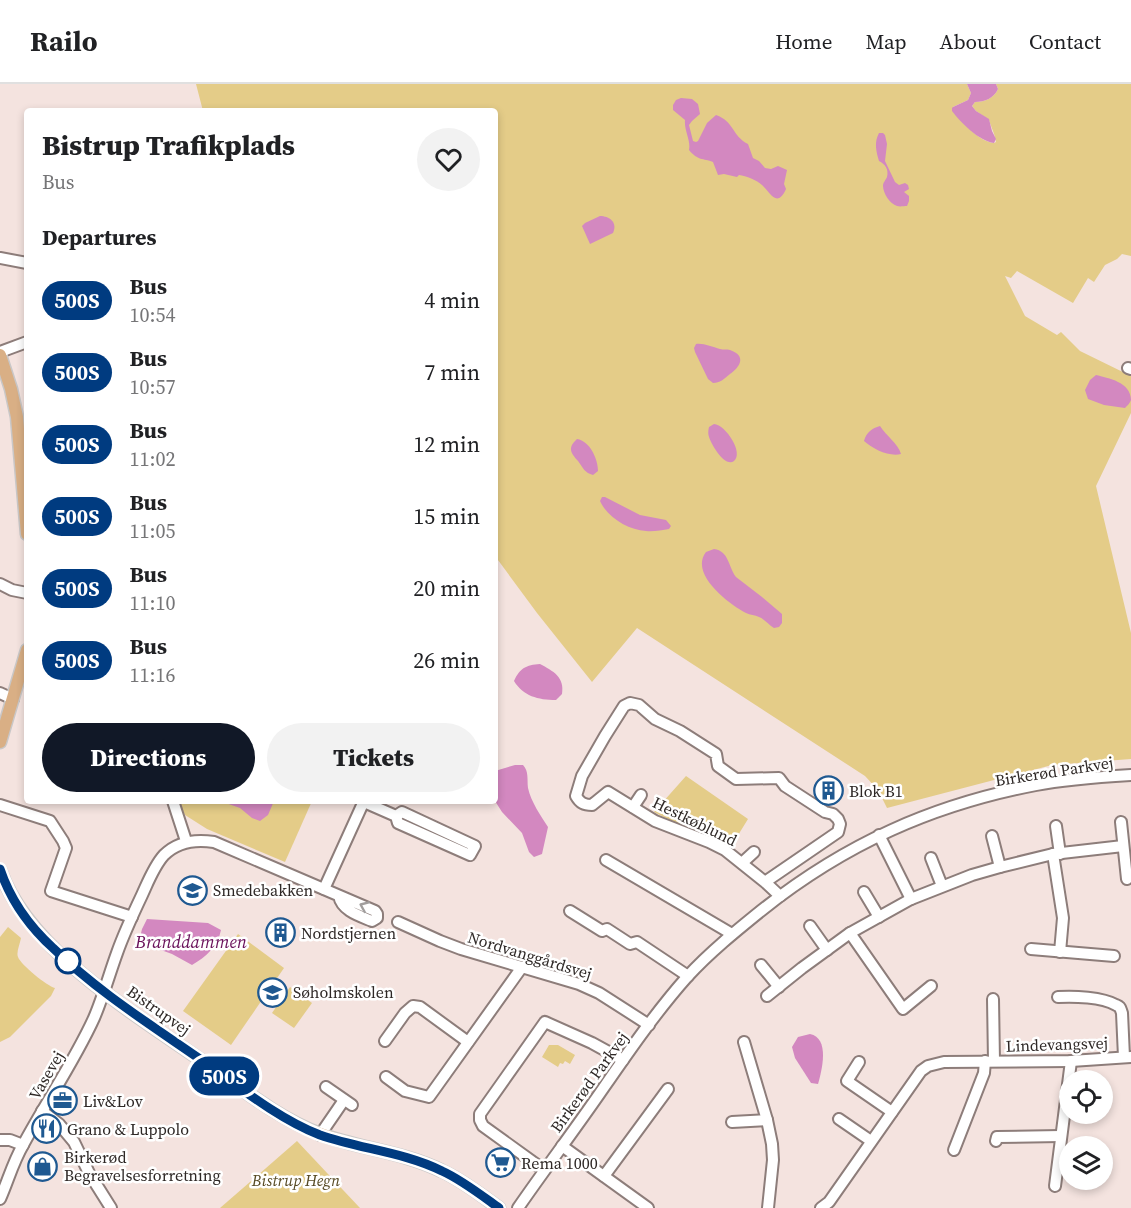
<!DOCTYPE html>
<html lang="en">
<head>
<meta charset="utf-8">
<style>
  :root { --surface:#fff; --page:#f2f2f2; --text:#202124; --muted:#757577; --line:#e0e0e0; --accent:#111827 }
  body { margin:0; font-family:"Source Serif 4",serif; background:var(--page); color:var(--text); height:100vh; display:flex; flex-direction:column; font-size:22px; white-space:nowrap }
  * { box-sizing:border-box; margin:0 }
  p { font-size:20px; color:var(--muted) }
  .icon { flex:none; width:33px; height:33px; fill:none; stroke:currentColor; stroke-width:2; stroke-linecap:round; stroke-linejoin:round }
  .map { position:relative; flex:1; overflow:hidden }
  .details { position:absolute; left:24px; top:24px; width:474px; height:696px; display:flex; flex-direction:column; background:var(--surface); border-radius:6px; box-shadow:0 3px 9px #0003 }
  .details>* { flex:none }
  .badge { padding:0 12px; border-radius:20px; font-size:21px; line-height:39px }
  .tools { position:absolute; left:1059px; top:986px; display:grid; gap:12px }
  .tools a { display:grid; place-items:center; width:54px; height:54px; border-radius:50%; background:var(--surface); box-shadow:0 3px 9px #0003; font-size:30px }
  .map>.badge { position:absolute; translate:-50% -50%; box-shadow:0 0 0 3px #fff }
  h2 { padding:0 18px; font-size:22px; line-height:54px }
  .round { display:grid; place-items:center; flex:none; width:63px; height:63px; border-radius:32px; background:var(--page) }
  .headline { display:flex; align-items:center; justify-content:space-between; height:102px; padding:0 18px }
  h1 { font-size:28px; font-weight:800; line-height:45px }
  .button { display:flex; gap:12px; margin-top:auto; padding:12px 18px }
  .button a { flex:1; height:69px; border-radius:36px; background:var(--accent); color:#fff; font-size:24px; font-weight:800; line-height:69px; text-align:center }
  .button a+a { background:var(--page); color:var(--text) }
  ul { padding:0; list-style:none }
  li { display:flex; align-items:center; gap:18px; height:72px; padding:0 18px }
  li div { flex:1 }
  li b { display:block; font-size:22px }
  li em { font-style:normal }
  li .badge { min-width:66px; font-weight:700; text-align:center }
  header { display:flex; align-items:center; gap:36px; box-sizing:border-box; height:84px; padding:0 30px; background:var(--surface); border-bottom:2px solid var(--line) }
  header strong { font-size:28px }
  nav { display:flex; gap:33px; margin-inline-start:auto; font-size:21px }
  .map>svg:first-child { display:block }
  .green { fill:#e4cc88 }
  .water { fill:#d388c0 }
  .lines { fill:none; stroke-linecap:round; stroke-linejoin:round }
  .minor-casing { stroke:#8d7d7a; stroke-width:14 }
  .major-casing { stroke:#c9c7c7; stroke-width:15 }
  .minor { stroke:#fff; stroke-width:10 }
  .major { stroke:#d9af85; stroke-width:12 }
  .oneway { stroke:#a19e9d }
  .line-casing { stroke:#fff; stroke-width:14 }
  .line { stroke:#003b80; stroke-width:9 }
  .stop-dot { fill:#fff; stroke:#003b80; stroke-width:3 }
  .labels { text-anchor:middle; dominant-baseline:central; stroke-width:5; stroke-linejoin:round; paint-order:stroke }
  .street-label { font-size:16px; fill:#2e2826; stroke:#fff }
  .poi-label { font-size:16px; fill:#2e2826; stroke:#fff; text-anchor:start }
  .park-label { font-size:16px; font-style:italic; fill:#574a24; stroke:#fff }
  .water-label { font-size:18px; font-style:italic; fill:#6a115b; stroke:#fff }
</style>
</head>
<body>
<header>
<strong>Railo</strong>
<nav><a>Home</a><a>Map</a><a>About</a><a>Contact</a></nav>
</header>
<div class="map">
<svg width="1131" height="1124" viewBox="0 0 1131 1124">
  <rect width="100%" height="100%" fill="#f4e3df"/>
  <g class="green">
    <path d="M196 0H967L971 9 968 16 953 23 954 29C965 40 978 57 994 59L996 58C995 50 991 43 989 36L976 27 972 22 975 18C985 18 994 14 998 5L996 0H1131V172L1122 170 1117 175 1105 181 1094 198 1088 194 1073 219 1017 187 1011 194 1005 192 1025 232 1057 251 1061 248 1080 267 1131 292V329L1096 402 1131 549V675L1052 681 887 724 878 706 865 692 637 544 592 598 537 529 495 472V27H203Z"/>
    <path d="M686 692 748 735 732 761 731 767 654 728Z"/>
    <path d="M178 717H312L285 778 207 745 185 731Z"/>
    <path d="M8 843 21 854C20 860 16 868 18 873 21 881 47 902 55 904L51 912 10 953 0 958V853Z"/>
    <path d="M238 850 284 884 231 961 183 927Z"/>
    <path d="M290 903 312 919 294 944 272 929Z"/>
    <path d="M549 961H558L575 971 570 980 565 977 563 980 560 979 558 983 542 973Z"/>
    <path d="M297 1057 360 1124H220Z"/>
  </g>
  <g class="water">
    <path d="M967 0H996L998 5C994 14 985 18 975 18L972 22 976 27 989 35 992 47 996 55 994 59C979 57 961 39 952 27V24L953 23 968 16 971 9Z"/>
    <path d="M681 14 692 15 698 20 700 30 692 37 689 41 693 57 696 58 698 57 707 39 716 31C734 37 732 52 748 60L753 74 759 77 765 84 771 85 778 82 787 86 784 100 786 105C777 125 770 108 762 101 757 96 746 92 739 91L737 93 724 90 718 91 713 78C703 74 698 77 689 66 691 56 684 47 685 36L673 26V21L676 16Z"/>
    <path d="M879 49H883L885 51 887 60 885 77 895 98 899 101 905 99 908 101 909 105 904 108 909 112V117L907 122C904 122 900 123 897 122 890 120 883 109 883 102 883 98 886 96 887 93 889 85 885 80 879 77 876 67 874 58 879 49Z"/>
    <path d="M600 132C609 132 618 138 613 149L590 160 582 142 585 139Z"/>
    <path d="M696 260C704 259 712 263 720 265 723 266 727 265 730 266 747 272 740 283 730 290 724 295 720 299 713 299L708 295 695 268 694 264Z"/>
    <path d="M1096 291C1108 294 1131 298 1131 316 1130 319 1127 322 1125 324L1104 321 1088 315 1085 306 1090 296Z"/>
    <path d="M714 340C726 341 744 369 734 377 725 384 711 360 709 353 708 350 708 347 709 343Z"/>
    <path d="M880 342C886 352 898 359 901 370 889 373 873 365 864 357 866 349 872 344 880 342Z"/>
    <path d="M577 355C590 357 598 375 598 387L593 391C585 389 583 384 578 377 571 369 567 364 577 355Z"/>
    <path d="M602 413H605L640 431 666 436 671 442 669 445C662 446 653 448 646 447 628 446 607 433 600 417Z"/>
    <path d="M714 465C729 467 728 482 736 493L762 513 782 530V539L779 543 774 544C769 541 763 534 759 533 755 531 750 531 746 529 729 520 689 490 706 468Z"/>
    <path d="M540 580C553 587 565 593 562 610L556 616C538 616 523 612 514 597 520 584 526 581 540 580Z"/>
    <path d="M515 681H523C529 687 527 696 528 704 531 718 541 732 548 743L542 770 534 773 529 768 522 749 502 728 495 717V687Z"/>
    <path d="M220 717H274L268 731 260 737 252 734 240 724Z"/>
    <path d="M147 835 208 839 221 846C218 862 206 873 192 881L172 870 139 858 142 845Z"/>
    <path d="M810 950C830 954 822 986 818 1000L811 999 795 974 792 963 798 953Z"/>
  </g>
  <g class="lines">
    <defs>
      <g id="minor">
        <path d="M0 174 27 179"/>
        <path d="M0 268 27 258"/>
        <path d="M1128 284 1131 285"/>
        <path d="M0 500 12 506 27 509"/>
        <path d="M0 609 13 615"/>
        <path d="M173 717 186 757"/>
        <path d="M364 718 396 732 398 739 470 771 475 762 402 728 396 732"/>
        <path d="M0 721 50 737 63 757 66 764 51 807 132 833"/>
        <path d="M633 723 641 711"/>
        <path d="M1121 738 1127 795"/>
        <path d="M1056 742 1060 770"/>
        <path d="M879 751 911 815"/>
        <path d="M992 752 1000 783"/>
        <path d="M1053 770 1063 834 1060 868"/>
        <path d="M931 774 942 802"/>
        <path d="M606 776 732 850"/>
        <path d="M742 779 754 768"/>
        <path d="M765 798 838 748 840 740 838 735 833 730 825 728 785 702 779 694 736 695 718 682 716 670 680 647 655 635 639 621 630 619 624 622 605 652 582 692 576 712C580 719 584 721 592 721L608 708 655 737 709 758 725 766 765 798 780 812"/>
        <path d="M324 805 364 717"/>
        <path d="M864 808 879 833"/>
        <path d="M570 827 602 847 607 845 630 860 637 858 688 892"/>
        <path d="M398 838 440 857 461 865 579 900 599 909 649 941"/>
        <path d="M810 842 827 866"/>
        <path d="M850 849 903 925 931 902"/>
        <path d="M1031 865 1114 872"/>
        <path d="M761 881 779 903"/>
        <path d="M767 912 802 884 850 849 911 815 972 791 1000 783 1053 770 1123 762"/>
        <path d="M1058 913C1074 912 1102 913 1116 921 1121 923 1120 924 1122 929L1124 973"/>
        <path d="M993 915 994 977"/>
        <path d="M385 957 405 929 413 922 420 923 468 958"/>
        <path d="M744 958 767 1036 772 1060 773 1076 768 1124"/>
        <path d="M859 978 847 997 892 1028"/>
        <path d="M386 993 405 1007 429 1013 522 883"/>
        <path d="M326 1003 352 1021"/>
        <path d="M42 1027 59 1040 74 1058 89 1089 111 1124"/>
        <path d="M839 1035 871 1057"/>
        <path d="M732 1038 767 1036"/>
        <path d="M320 1051 344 1016"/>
        <path d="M0 1056H10L23 1061"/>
        <path d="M996 1057 997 1053 1061 1052"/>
        <path d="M562 1062 648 1124"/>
        <path d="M954 1066 984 989 985 977"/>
        <path d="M544 1086 483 1042 480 1036V1030L545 938 592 959 623 976"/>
        <path d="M604 1092 668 1005"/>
        <path d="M1055 1102 1071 977"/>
        <path d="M0 1115C8 1097 13 1078 23 1061 46 1018 74 978 94 934 103 913 109 891 117 869 124 849 133 830 142 811 148 798 154 782 164 771 178 757 195 755 214 758L375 827 377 830V834L372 837C360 832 342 827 339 812"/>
        <path d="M518 1124C545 1085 573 1048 600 1009 627 970 655 929 687 893 710 868 736 847 762 826 845 760 932 721 1036 701 1067 695 1099 693 1131 691"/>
        <path d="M821 1124 829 1118 921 987 928 982 944 978 1071 977 1131 973"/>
      </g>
      <g id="major">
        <path d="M0 271 11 305 17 333 27 450"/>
        <path d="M0 658 27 566"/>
        <path d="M0 786C28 867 137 931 205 979 241 1004 279 1035 320 1050 360 1065 404 1068 442 1087 462 1096 481 1111 499 1124"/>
      </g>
    </defs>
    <use href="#minor" class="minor-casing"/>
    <use href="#major" class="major-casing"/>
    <use href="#minor" class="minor"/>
    <use href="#major" class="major"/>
  </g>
  <defs><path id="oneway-chevron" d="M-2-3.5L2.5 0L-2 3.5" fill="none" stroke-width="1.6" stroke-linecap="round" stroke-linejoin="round" transform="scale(1.5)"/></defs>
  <use class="oneway" href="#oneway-chevron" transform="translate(364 822) rotate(-157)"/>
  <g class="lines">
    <defs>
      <path id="line" d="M0 785C10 815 30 843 53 864 96 906 148 939 197 973 234 999 278 1035 320 1051 360 1065 404 1068 442 1087 462 1096 481 1111 499 1124"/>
    </defs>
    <use href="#line" class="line-casing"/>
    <use href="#line" class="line"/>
  </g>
  <defs>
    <symbol id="building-ring" viewBox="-11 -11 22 22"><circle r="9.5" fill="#fff" stroke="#1f5991" stroke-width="1.5"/><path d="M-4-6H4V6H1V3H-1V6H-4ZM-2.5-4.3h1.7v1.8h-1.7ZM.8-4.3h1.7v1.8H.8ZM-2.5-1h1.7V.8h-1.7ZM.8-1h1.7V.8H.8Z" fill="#1f5991"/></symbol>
    <symbol id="school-ring" viewBox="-11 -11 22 22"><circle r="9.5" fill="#fff" stroke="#1f5991" stroke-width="1.5"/><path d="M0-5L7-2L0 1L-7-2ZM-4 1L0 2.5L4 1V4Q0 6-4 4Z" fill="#1f5991"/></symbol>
    <symbol id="office-ring" viewBox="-11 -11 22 22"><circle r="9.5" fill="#fff" stroke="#1f5991" stroke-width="1.5"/><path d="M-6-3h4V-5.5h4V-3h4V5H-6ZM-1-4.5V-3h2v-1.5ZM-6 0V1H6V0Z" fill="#1f5991"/></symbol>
    <symbol id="restaurant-ring" viewBox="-11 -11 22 22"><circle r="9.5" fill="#fff" stroke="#1f5991" stroke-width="1.5"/><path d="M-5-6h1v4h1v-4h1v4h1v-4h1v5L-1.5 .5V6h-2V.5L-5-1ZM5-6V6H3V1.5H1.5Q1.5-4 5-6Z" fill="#1f5991"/></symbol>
    <symbol id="supermarket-ring" viewBox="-11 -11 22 22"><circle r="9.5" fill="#fff" stroke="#1f5991" stroke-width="1.5"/><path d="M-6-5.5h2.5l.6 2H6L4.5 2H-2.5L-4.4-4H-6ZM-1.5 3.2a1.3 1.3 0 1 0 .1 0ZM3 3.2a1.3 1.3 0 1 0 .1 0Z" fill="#1f5991"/></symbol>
    <symbol id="shop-ring" viewBox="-11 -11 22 22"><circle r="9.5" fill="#fff" stroke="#1f5991" stroke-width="1.5"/><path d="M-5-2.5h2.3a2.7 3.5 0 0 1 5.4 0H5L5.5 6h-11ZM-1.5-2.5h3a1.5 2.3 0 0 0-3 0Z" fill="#1f5991"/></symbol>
  </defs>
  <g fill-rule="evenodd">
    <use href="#building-ring" x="812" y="690" width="33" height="33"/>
    <use href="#school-ring" x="176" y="790" width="33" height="33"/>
    <use href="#building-ring" x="264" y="832" width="33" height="33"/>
    <use href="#school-ring" x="256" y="892" width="33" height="33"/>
    <use href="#office-ring" x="46" y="1000" width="33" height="33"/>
    <use href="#restaurant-ring" x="30" y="1028" width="33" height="33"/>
    <use href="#supermarket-ring" x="484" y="1062" width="33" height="33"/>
    <use href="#shop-ring" x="26" y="1066" width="33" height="33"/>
  </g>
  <circle class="stop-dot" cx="68" cy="877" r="12"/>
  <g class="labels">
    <g class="street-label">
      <text transform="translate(1054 687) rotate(-9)">Birkerød Parkvej</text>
      <text transform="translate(695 737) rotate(26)">Hestkøblund</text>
      <text transform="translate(530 871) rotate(17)">Nordvanggårdsvej</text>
      <text transform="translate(159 926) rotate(35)">Bistrupvej</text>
      <text transform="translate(1057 960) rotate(-2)">Lindevangsvej</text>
      <text transform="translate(46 991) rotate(-60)">Vasevej</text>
      <text transform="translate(589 998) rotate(-54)">Birkerød Parkvej</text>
    </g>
    <g class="poi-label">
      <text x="849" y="707">Blok B1</text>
      <text x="213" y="806">Smedebakken</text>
      <text x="301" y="849">Nordstjernen</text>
      <text x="293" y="908">Søholmskolen</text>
      <text x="83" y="1017">Liv&amp;Lov</text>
      <text x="67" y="1045">Grano &amp; Luppolo</text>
      <text x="64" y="1073">Birkerød<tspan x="64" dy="18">Begravelsesforretning</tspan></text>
      <text x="521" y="1079">Rema 1000</text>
    </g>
    <g class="park-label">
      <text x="296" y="1096">Bistrup Hegn</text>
    </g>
    <g class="water-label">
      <text x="191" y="857">Branddammen</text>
    </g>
  </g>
</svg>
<div class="tools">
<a><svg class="icon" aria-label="locate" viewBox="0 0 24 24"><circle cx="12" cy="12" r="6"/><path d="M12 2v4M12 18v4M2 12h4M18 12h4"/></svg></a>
<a><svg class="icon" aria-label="layers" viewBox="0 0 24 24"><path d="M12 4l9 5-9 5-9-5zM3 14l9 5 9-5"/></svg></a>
</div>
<b class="badge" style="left:224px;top:992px;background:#003b80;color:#fff">500S</b>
<section class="details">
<div class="headline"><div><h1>Bistrup Trafikplads</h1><p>Bus</p></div><a class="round"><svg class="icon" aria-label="heart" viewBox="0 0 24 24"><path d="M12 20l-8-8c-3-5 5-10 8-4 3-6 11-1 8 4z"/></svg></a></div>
<h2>Departures</h2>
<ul>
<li><span class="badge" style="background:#003b80;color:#fff">500S</span><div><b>Bus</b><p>10:54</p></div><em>4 min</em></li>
<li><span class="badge" style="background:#003b80;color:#fff">500S</span><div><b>Bus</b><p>10:57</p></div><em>7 min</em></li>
<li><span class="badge" style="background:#003b80;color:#fff">500S</span><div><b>Bus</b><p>11:02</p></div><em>12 min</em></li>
<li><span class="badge" style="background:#003b80;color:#fff">500S</span><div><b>Bus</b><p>11:05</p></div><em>15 min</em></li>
<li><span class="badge" style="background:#003b80;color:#fff">500S</span><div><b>Bus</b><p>11:10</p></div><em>20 min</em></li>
<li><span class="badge" style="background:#003b80;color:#fff">500S</span><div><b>Bus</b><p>11:16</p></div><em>26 min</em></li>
</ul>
<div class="button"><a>Directions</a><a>Tickets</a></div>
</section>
</div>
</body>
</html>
